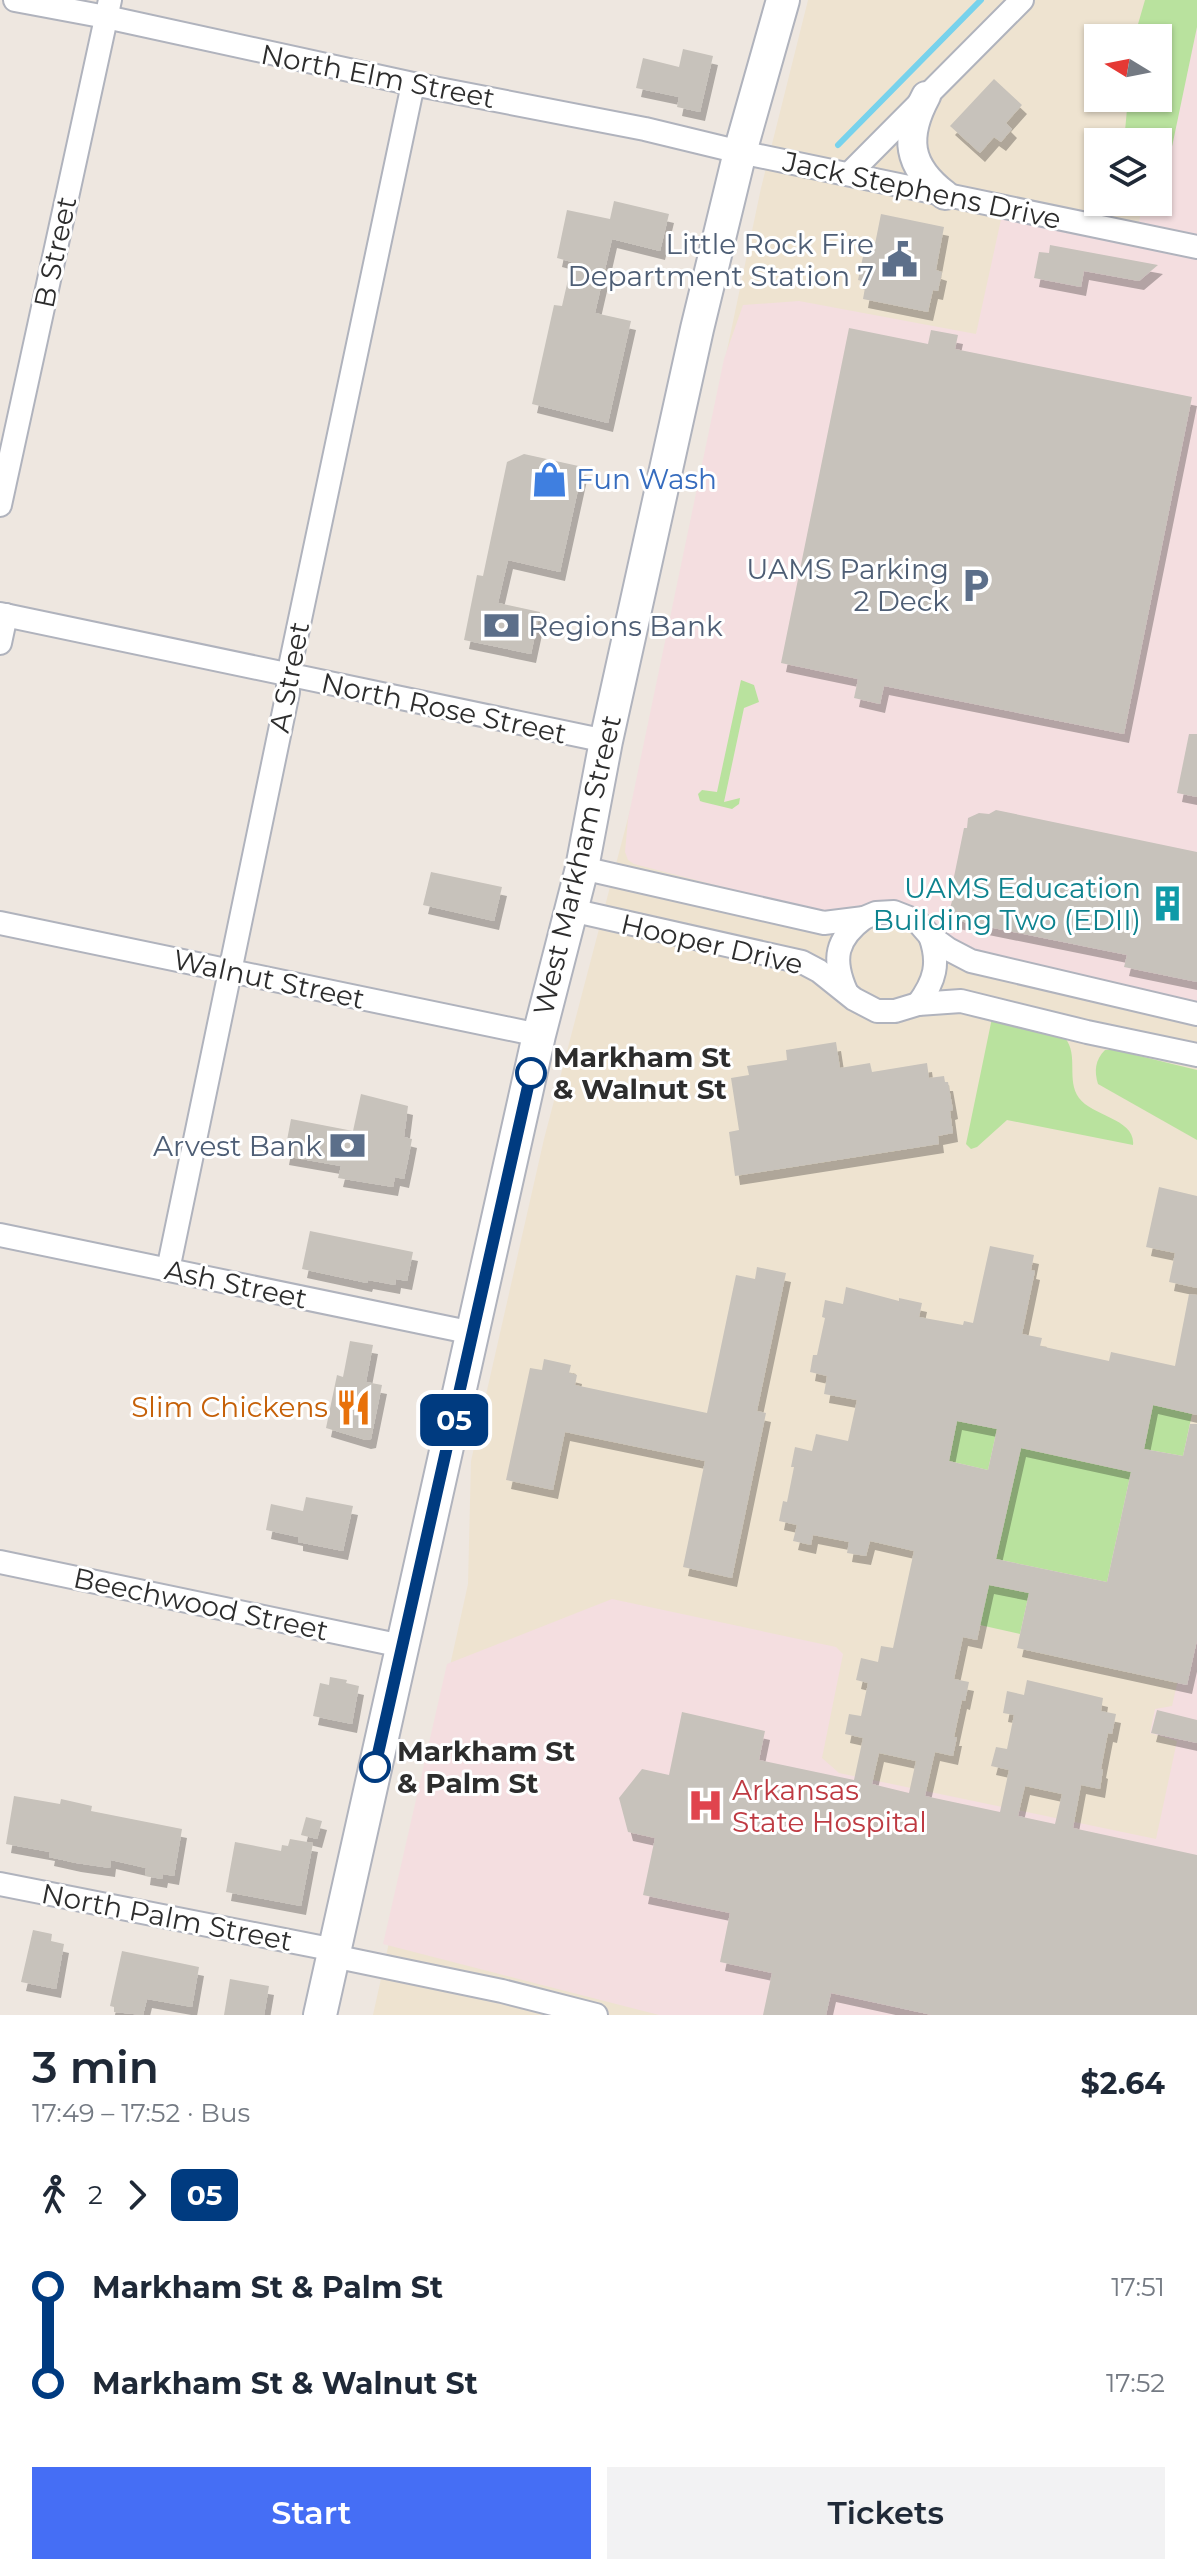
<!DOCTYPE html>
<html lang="en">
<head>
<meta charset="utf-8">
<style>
  :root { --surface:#fff; --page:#f2f2f3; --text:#1f2937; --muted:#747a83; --accent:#456ef5 }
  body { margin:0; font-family:Montserrat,sans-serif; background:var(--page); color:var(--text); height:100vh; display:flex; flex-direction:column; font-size:30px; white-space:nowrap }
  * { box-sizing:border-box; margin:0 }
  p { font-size:26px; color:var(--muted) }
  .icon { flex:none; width:44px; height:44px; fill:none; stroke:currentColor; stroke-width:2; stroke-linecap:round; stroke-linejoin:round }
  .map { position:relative; height:2015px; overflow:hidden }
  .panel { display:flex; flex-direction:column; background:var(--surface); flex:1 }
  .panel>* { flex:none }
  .badge { padding:0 16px; border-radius:12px; font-size:28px; line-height:52px }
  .needle { width:52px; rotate:280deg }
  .buttons { position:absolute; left:1084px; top:24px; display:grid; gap:16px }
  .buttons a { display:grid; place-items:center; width:88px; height:88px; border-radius:0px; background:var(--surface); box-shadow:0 2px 6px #0004; font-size:40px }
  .map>.badge { position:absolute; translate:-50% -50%; box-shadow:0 0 0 4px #fff }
  .legs { display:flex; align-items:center; gap:12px; height:88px; padding:0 32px; font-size:26px }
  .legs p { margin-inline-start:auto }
  .overview { display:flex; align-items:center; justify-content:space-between; height:136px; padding:0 32px }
  h1 { font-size:44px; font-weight:600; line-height:60px }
  .button { display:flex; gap:16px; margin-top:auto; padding:16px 32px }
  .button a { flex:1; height:92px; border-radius:0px; background:var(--accent); color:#fff; font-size:32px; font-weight:600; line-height:92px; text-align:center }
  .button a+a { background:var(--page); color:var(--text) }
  ul { padding:0 32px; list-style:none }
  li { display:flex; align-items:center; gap:28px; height:96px; font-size:30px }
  li i { display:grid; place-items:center; width:12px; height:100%; margin:0 10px; background:currentColor }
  li i::after { content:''; width:20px; height:20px; margin:-10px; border:6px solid; border-radius:50%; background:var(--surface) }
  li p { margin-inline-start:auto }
  li:first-child i { background:linear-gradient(#0000 50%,currentColor 0) }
  li:last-child i { background:linear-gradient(currentColor 50%,#0000 0) }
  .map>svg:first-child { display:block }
  .education { fill:#eee3d0; fill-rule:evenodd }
  .medical { fill:#f4dee0 }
  .green { fill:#b9e29e }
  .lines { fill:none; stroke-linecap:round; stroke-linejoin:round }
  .stream { stroke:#77d2ec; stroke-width:6 }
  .building { fill:#c7c2bb; fill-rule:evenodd; filter:url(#shadow) }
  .minor-casing { stroke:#b0b3bd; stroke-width:26 }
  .tertiary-casing { stroke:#b0b3bd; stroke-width:32 }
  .secondary-casing { stroke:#b0b3bd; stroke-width:36 }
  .minor { stroke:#fff; stroke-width:22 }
  .tertiary { stroke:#fff; stroke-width:28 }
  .secondary { stroke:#fff; stroke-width:32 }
  .line-1-casing { stroke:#fff; stroke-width:18 }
  .line-1 { stroke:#003b80; stroke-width:12 }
  .stop-1-dot { fill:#fff; stroke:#003b80; stroke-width:4 }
  .labels { text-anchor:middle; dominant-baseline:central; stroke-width:6; stroke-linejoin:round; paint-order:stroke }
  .street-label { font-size:28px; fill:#2d2d2d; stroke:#fff }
  .service-label { font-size:28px; fill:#4e5e75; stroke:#fff; text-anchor:end }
  .shop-label { font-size:28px; fill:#366cbe; stroke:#fff; text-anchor:start }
  .culture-label { font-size:28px; fill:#0d838f; stroke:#fff; text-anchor:end }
  .stop-label { font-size:28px; font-weight:bold; fill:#2d2d2d; stroke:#fff; text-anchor:start }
  .food-label { font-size:28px; fill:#c56008; stroke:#fff; text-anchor:end }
  .health-label { font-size:28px; fill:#be3a42; stroke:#fff; text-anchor:start }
</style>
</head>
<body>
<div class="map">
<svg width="1197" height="2015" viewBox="0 0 1197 2015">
  <defs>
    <filter id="shadow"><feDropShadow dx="5" dy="9" stdDeviation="0" flood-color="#0004"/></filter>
  </defs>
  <rect width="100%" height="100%" fill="#eee7e0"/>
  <path class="education" d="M808 0H1197V2015H373L468 1584 471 1461 544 1139 633 799 761 188ZM1098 38H1158V98H1098ZM1098 142H1158V202H1098Z"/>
  <g class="medical">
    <path d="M1197 0V1011L975 956 890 903 849 907 830 915H804L727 888 634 864 628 860 625 852 628 819 724 359 743 305 799 301 976 334 1002 215 1135 242 1143 202H1158V142Z"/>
    <path d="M1197 1597V2015H659L383 1944 447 1664 612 1599 836 1647 843 1654 822 1758 839 1773 1156 1839 1177 1741 1150 1733 1155 1709 1172 1706Z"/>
  </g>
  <g class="green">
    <path d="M1145 0H1197V27L1159 209 1127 202H1158V142H1124L1128 98H1158V38H1134Z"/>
    <path d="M741 680 754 685 759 702 744 708 724 802 740 798 739 804 732 809 703 802 700 801 698 794 702 790 717 792Z"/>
    <path d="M992 1018 1065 1038C1079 1055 1066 1080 1079 1098 1092 1116 1136 1119 1133 1145L1007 1120 977 1147 971 1149 966 1144Z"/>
    <path d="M1105 1050H1115L1197 1070V1140L1098 1084C1094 1071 1095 1060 1105 1050Z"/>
    <path d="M1153 1405 1192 1414 1183 1456 1144 1449Z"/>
    <path d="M957 1421 997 1429 988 1470 949 1461Z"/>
    <path d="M1021 1448 1131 1472 1107 1582 996 1559Z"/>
    <path d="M989 1585 1029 1593 1020 1634 980 1625Z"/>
  </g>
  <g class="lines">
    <path class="stream" d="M838 145 981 0"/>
  </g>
  <g class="building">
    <path d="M683 49 713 56 700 112 677 107 679 97 636 88 643 58 679 67Z"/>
    <path d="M994 79 1022 105 1006 123 1012 129 1001 142 994 137 980 153 950 126Z"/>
    <path d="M614 201 669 214 660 251 612 239 595 313 631 321 608 423 532 404 554 305 562 306 572 262 557 258 567 210 610 219Z"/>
    <path d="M881 214 944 227 936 270 942 272 938 291 933 290 928 312 863 299 866 282 858 280 865 247 874 249Z"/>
    <path d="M1050 245 1158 265 1139 281 1084 271 1081 287 1034 278 1039 252 1049 253Z"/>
    <path d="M849 328 928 344 931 330 958 335 955 349 1192 397 1124 734 884 686 880 704 854 698 858 679 781 663Z"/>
    <path d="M524 454 583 467 560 572 508 560 498 603 540 612 531 654 464 640 477 575 483 576 507 462Z"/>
    <path d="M1189 734H1197V797L1177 793Z"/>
    <path d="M996 810 1197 852V982L1124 967 1127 955 954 920 949 912 952 901H949L964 828H967L968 818 979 813 989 814Z"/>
    <path d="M431 872 502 887 494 921 423 905Z"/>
    <path d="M836 1042 840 1068 870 1063 872 1072 927 1063 929 1078 944 1076 945 1082H948L953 1110 950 1111 953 1133 938 1136 939 1144 735 1176 729 1132 739 1130 731 1078 749 1075 747 1066 787 1060 786 1050Z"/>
    <path d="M361 1094 408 1106 404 1137 412 1139 408 1160 404 1179 395 1177 393 1187 338 1178 341 1166 284 1156 291 1119 353 1131Z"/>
    <path d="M1159 1187 1197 1196V1288L1169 1282 1175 1253 1146 1247Z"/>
    <path d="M310 1231 413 1252 407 1281 396 1279 395 1285 368 1280 367 1283 302 1269Z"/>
    <path d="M990 1246 1034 1255 1031 1270 1035 1271 1022 1334 1042 1338 1040 1346 1109 1361 1111 1352 1175 1366 1189 1294 1197 1295V1415L1153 1405 1144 1449 1183 1456 1190 1424H1197V1640L1187 1685 1017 1648 1029 1593 989 1585 977 1640 963 1637 954 1679 969 1682 965 1701 962 1700 954 1737H957L953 1756 935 1752 925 1796 1000 1812 1009 1770 991 1766 996 1747 1007 1749 1014 1715 1003 1713 1007 1691 1024 1695 1027 1680 1103 1698 1101 1711 1116 1714 1112 1734 1108 1733 1101 1769 1103 1770 1100 1789 1081 1785 1073 1828 1197 1855V2015H932L831 1993 826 2015H763L772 1973 720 1962 730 1913 643 1895 655 1838 628 1832 619 1798 642 1769 669 1775 682 1712 765 1731 759 1760 854 1780 863 1738 845 1734 849 1714 861 1716 868 1683 856 1680 861 1658 878 1662 881 1646 893 1648 914 1551 870 1541 866 1556 847 1553 849 1542 813 1535 811 1545 793 1541 797 1525 779 1521 783 1501 787 1502 794 1467H791L795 1447 812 1451 816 1434 848 1441 857 1400 824 1394 827 1376 810 1372 813 1355H817L825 1318 822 1317 825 1300 843 1304 846 1287 899 1301V1298L922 1303 919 1317 963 1325 964 1321 973 1323ZM957 1421 997 1429 988 1470 949 1461ZM1021 1448 1131 1472 1107 1582 996 1559ZM879 1753 916 1761 909 1793 872 1784ZM1025 1786 1062 1794 1055 1824 1018 1816Z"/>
    <path d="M757 1267 786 1273 757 1411 766 1413 732 1578 683 1567 705 1461 565 1432 553 1490 506 1480 530 1368 542 1370 544 1359 571 1365 569 1373 577 1375 575 1385 707 1413 736 1275 755 1279Z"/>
    <path d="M350 1341 373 1345 366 1382 382 1385 371 1439 366 1440 326 1428 337 1375 343 1377Z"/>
    <path d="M306 1497 353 1506 343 1551 298 1542V1537L266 1530 271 1504 303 1511Z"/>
    <path d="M330 1677 347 1680 346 1683 359 1686 352 1724 313 1716 320 1683 329 1685Z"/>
    <path d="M1157 1710 1197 1720V1743L1151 1733Z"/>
    <path d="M14 1796 60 1804 61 1799 92 1806 91 1811 182 1829 174 1876 163 1874 162 1879 145 1876 146 1868 111 1860 110 1868 76 1863 49 1857 50 1852 6 1844Z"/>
    <path d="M306 1817 322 1821 317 1839 301 1835Z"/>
    <path d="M290 1839 313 1843 301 1906 226 1892 235 1842 281 1851 282 1845 288 1846Z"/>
    <path d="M33 1930 52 1934 51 1941 64 1944 56 1989 21 1982Z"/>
    <path d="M122 1951 199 1967 192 2007 147 1999 143 2015 114 2012V2007L110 2006Z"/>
    <path d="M230 1979 269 1986 264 2015H224Z"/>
  </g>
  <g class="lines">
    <defs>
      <g id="minor">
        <path d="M15 0 106 17 413 84 645 129 740 152 1197 247"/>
        <path d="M849 174 1022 0"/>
        <path d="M0 505 110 0"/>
        <path d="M0 614 606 741"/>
        <path d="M0 643 6 615"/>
        <path d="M582 868 824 923 864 918 876 913 894 912 917 921 930 936 948 949 971 961 1197 1014"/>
        <path d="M571 910 802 962 819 971 854 999 877 1011H895L918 1004 961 1001 1087 1032 1197 1055"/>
        <path d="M0 923 539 1035"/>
        <path d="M846 991C832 959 836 939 864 918"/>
        <path d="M918 1004C935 981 940 963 930 936"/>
        <path d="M0 1235 473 1333"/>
        <path d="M168 1270 288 692V676L413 84"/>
        <path d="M0 1562 402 1646"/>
        <path d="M0 1884 335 1950"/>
        <path d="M333 1956 502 1991 596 2015"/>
      </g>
      <path id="tertiary" d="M926 96C904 137 907 166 945 195"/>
      <path id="secondary" d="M320 2015 539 1035 582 868 606 741 697 329 740 152 783 0"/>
    </defs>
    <use href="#minor" class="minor-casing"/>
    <use href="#tertiary" class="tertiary-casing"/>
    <use href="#secondary" class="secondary-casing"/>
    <use href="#minor" class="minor"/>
    <use href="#tertiary" class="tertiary"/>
    <use href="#secondary" class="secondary"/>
  </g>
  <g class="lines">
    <defs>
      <path id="line-1" d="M375 1767 531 1073"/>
    </defs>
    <use href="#line-1" class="line-1-casing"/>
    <use href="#line-1" class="line-1"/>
  </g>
  <defs>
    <symbol id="civic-bare" viewBox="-9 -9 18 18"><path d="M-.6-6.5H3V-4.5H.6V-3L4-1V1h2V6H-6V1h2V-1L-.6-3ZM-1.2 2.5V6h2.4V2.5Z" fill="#5c6f8a" stroke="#fff" stroke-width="2.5" paint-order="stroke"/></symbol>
    <symbol id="shop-bare" viewBox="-9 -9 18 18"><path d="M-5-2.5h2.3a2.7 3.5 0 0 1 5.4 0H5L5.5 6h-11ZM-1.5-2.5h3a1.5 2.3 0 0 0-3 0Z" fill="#3f7fe0" stroke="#fff" stroke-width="2.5" paint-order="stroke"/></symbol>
    <symbol id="parking-bare" viewBox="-9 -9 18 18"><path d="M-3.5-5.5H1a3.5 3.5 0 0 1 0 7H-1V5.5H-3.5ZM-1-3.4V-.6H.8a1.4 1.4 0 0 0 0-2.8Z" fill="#5c6f8a" stroke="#fff" stroke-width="2.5" paint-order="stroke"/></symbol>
    <symbol id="bank-bare" viewBox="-9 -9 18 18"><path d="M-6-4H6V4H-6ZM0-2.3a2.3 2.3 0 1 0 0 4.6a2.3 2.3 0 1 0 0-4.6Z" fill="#5c6f8a" stroke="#fff" stroke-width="2.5" paint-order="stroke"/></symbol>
    <symbol id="building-bare" viewBox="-9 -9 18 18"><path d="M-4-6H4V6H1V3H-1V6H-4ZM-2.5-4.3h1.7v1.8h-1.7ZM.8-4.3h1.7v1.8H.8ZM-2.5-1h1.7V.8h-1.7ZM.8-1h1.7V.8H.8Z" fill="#0f9aa8" stroke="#fff" stroke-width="2.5" paint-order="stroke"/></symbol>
    <symbol id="restaurant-bare" viewBox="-9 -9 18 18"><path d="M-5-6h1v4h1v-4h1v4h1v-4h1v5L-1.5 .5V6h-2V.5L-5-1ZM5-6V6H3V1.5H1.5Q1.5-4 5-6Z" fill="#e8710a" stroke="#fff" stroke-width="2.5" paint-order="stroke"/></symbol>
    <symbol id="hospital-bare" viewBox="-9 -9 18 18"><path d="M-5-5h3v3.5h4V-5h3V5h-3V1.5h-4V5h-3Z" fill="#e0444e" stroke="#fff" stroke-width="2.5" paint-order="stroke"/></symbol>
  </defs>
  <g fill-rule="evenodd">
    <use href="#civic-bare" x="874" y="234" width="51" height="51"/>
    <use href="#shop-bare" x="524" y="454" width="51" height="51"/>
    <use href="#parking-bare" x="950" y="560" width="51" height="51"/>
    <use href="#bank-bare" x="476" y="600" width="51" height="51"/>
    <use href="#building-bare" x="1142" y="878" width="51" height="51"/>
    <use href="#bank-bare" x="322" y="1120" width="51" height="51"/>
    <use href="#restaurant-bare" x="328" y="1382" width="51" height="51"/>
    <use href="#hospital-bare" x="680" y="1780" width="51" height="51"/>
  </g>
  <g class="stop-1-dot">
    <circle cx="531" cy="1073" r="14"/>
    <circle cx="375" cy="1767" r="14"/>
  </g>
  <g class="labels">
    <g class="street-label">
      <text transform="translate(378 76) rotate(11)">North Elm Street</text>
      <text transform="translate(922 190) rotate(12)">Jack Stephens Drive</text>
      <text transform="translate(55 252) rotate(-78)">B Street</text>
      <text transform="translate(289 677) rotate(-79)">A Street</text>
      <text transform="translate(444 708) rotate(12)">North Rose Street</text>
      <text transform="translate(577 865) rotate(-77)">West Markham Street</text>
      <text transform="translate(712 944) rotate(13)">Hooper Drive</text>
      <text transform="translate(269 979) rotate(12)">Walnut Street</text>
      <text transform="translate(236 1284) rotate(12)">Ash Street</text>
      <text transform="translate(201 1604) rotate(12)">Beechwood Street</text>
      <text transform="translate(167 1917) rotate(11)">North Palm Street</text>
    </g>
    <g class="service-label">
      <text x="874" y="244">Little Rock Fire<tspan x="874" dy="32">Department Station 7</tspan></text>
      <text x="949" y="569">UAMS Parking<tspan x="949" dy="32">2 Deck</tspan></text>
      <text x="528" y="626" text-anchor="start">Regions Bank</text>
      <text x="322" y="1146">Arvest Bank</text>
    </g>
    <g class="shop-label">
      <text x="576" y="479">Fun Wash</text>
    </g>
    <g class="culture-label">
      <text x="1141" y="888">UAMS Education<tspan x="1141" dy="32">Building Two (EDII)</tspan></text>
    </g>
    <g class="stop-label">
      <text x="553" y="1057">Markham St<tspan x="553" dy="32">&amp; Walnut St</tspan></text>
      <text x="397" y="1751">Markham St<tspan x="397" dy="32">&amp; Palm St</tspan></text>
    </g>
    <g class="food-label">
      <text x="328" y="1407">Slim Chickens</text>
    </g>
    <g class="health-label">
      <text x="732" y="1790">Arkansas<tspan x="732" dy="32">State Hospital</tspan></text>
    </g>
  </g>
</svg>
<div class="buttons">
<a><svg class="needle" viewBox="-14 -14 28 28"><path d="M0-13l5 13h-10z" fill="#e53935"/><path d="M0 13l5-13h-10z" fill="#747a83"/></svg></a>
<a><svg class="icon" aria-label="layers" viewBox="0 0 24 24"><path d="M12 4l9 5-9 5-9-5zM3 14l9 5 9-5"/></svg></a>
</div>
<b class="badge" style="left:454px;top:1420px;background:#003b80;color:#fff">05</b>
</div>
<section class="panel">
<div class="overview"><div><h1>3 min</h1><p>17:49 – 17:52 · Bus</p></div><b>$2.64</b></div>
<div class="legs"><svg class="icon" aria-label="walk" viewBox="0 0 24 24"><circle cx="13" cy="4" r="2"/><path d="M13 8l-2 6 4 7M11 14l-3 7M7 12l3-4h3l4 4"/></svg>2<svg class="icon" aria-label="forward" viewBox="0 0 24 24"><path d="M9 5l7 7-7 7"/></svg><b class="badge" style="background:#003b80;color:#fff">05</b></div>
<ul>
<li><i style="color:#003b80"></i><b>Markham St &amp; Palm St</b><p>17:51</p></li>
<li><i style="color:#003b80"></i><b>Markham St &amp; Walnut St</b><p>17:52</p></li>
</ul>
<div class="button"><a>Start</a><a>Tickets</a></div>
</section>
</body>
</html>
